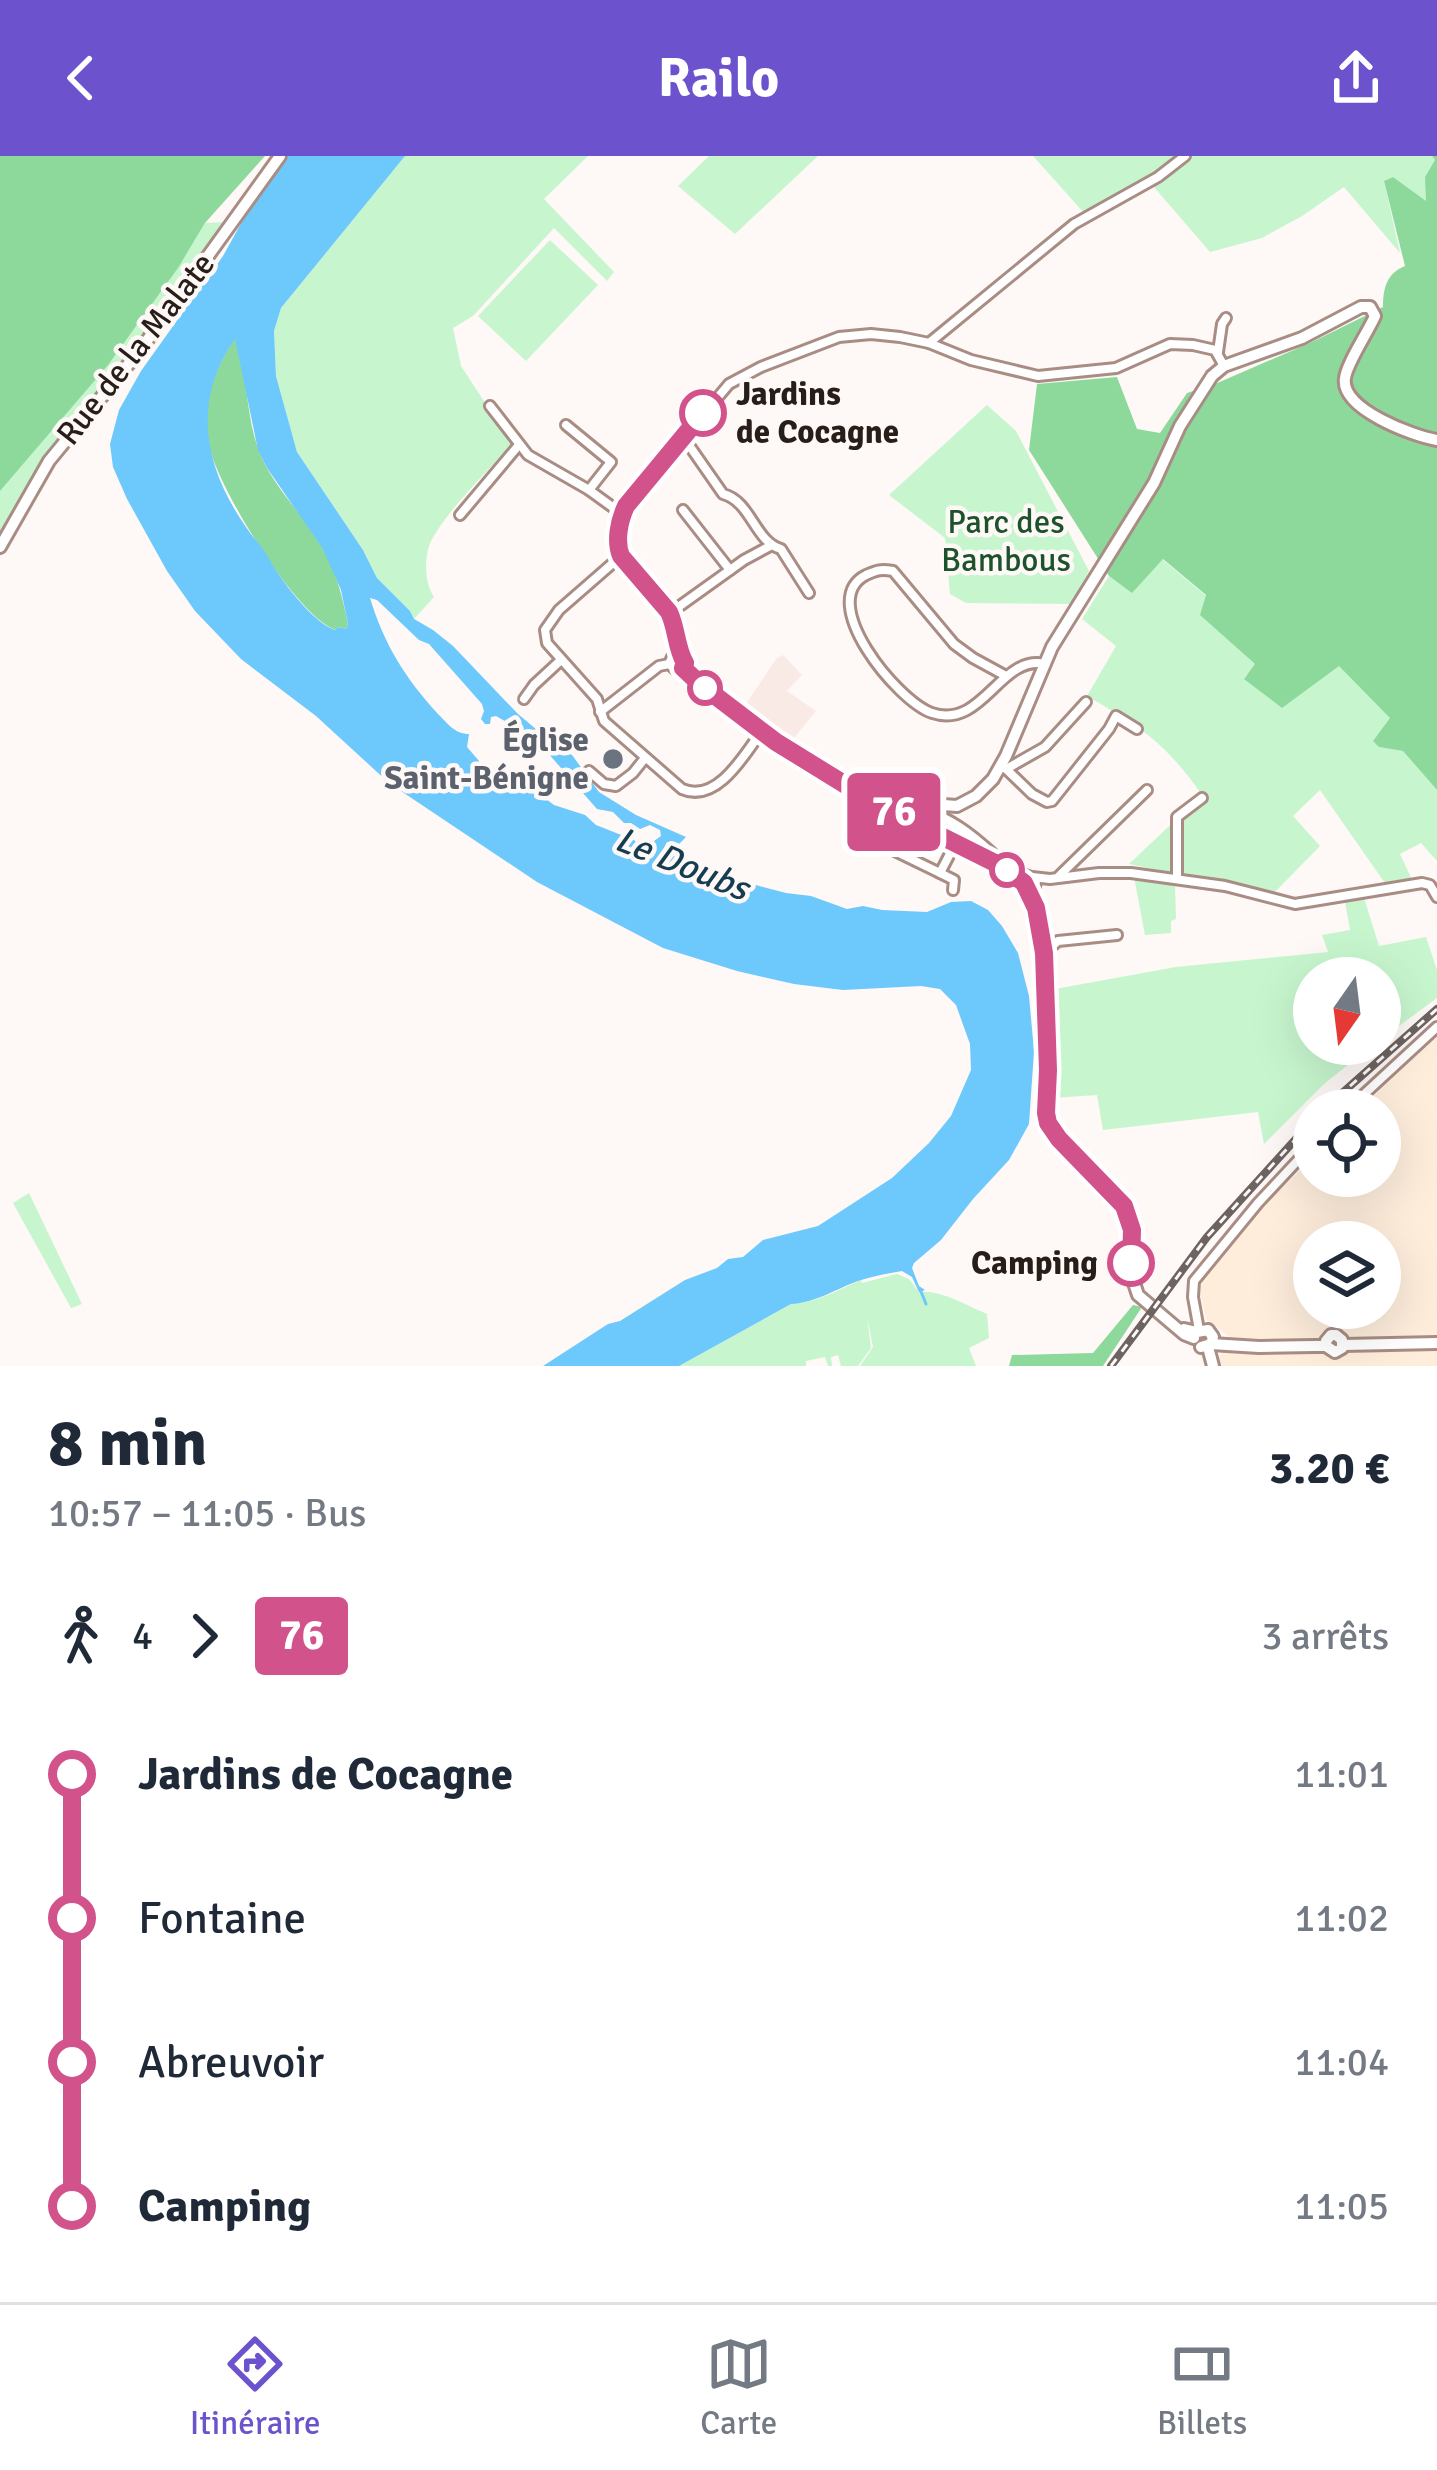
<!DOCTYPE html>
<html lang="fr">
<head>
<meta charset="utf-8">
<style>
  :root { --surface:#fff; --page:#f2f2f3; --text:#1f2937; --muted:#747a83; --line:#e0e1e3; --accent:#6c53cd }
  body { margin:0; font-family:Signika,sans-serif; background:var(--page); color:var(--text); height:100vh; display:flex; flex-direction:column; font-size:45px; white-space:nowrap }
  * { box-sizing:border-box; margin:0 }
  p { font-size:39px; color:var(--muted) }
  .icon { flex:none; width:66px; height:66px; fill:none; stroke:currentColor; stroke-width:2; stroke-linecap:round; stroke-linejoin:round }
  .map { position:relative; height:1210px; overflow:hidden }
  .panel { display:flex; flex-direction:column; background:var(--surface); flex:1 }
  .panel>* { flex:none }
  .badge { padding:0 24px; border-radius:9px; font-size:42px; line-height:78px }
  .needle { width:78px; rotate:194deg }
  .controls { position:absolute; left:1293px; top:801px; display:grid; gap:24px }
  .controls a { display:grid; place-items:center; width:108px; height:108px; border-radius:50%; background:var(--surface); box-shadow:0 12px 48px #0002; font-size:60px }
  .map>.badge { position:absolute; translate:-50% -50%; box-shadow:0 0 0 6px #fff }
  .legs { display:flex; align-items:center; gap:18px; height:132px; padding:0 48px; font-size:39px }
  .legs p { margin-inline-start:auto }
  .overview { display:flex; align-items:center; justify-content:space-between; height:204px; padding:0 48px }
  h1 { font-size:66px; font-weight:700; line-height:90px }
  ul { padding:0 48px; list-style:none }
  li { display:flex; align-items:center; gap:42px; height:144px; font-size:45px }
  li i { display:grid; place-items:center; width:18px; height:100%; margin:0 15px; background:currentColor }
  li i::after { content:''; width:30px; height:30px; margin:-15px; border:9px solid; border-radius:50%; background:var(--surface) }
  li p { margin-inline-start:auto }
  li:first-child i { background:linear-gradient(#0000 50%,currentColor 0) }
  li:last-child i { background:linear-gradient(currentColor 50%,#0000 0) }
  header { display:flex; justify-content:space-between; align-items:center; height:156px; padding:0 48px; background:var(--accent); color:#fff; font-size:54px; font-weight:700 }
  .dock { display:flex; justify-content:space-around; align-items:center; height:168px; border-top:3px solid var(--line); background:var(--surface); font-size:33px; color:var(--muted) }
  .dock a { display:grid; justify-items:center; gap:6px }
  .dock .on { color:var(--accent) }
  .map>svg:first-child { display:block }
  .commercial { fill:#feeddb; fill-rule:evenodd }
  .built { fill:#faeae5 }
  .green { fill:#c7f6ce }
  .forest { fill:#8dd99c }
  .water { fill:#6dc8fc; fill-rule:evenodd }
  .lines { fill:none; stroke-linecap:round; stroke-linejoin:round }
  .stream { stroke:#6dc8fc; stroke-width:3 }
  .street-casing { stroke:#a98d84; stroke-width:14 }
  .secondary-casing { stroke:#a98d84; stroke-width:16 }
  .street { stroke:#fff; stroke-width:8 }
  .secondary { stroke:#fff; stroke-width:10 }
  .rail-casing { stroke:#6d6461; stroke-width:8 }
  .rail { stroke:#fef8f6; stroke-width:3; stroke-dasharray:9; stroke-linecap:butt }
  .line-1-casing { stroke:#fff; stroke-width:27 }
  .line-1 { stroke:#d2528b; stroke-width:18 }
  .stop-1-dot { fill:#fff; stroke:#d2528b; stroke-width:6 }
  .worship-dot { fill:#6b7280; stroke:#fef8f6; stroke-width:4.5 }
  .labels { text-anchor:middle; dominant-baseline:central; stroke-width:9; stroke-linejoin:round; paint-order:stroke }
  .street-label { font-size:33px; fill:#271d19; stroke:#fef8f6 }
  .stop-label { font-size:33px; font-weight:bold; fill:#271d19; stroke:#fef8f6; text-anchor:start }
  .park-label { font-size:33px; fill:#1d532c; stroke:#fef8f6 }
  .worship-label { font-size:33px; font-weight:bold; fill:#5b616d; stroke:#fef8f6; text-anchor:end }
  .water-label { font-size:36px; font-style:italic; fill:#153d52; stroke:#fef8f6 }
</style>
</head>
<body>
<header><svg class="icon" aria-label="back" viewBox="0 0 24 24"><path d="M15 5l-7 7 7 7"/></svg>Railo<svg class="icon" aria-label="share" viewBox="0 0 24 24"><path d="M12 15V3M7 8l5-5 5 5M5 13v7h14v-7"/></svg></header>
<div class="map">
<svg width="1437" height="1210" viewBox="0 0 1437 1210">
  <rect width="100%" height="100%" fill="#fef8f6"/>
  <path class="commercial" d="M1437 878V1210H1220L1219 1200 1223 1196H1233V1184L1206 1163 1200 1135 1205 1117 1255 1058 1314 1001V1020H1380V954H1360ZM1314 1086H1380V1152H1314Z"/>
  <path class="built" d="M783 499 802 519 787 535 816 555 791 586 742 554 776 503Z"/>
  <g class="green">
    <path d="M405 0H588L544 43 614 116 607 125 554 72 473 160 453 172 461 210 512 288C488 315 448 353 431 385 424 400 424 427 434 441L414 463 410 455 377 422 363 394 297 296 276 220 274 175 281 152Z"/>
    <path d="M709 0H818L735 78 678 30Z"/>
    <path d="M1033 0H1432L1435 4 1427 47 1393 21 1384 25 1400 97 1344 31 1302 60 1262 82 1210 96 1147 23 1085 58Z"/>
    <path d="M226 66 124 208 26 333 0 377V335C73 249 148 165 205 67Z"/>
    <path d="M550 84 598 129 526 205 478 160Z"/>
    <path d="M987 249 1016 275 1089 415 1072 448 966 447 950 438 945 382 889 339Z"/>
    <path d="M1162 403 1206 440 1201 459 1256 509 1244 522 1339 509 1391 562 1374 584 1379 591 1403 595 1437 634V705L1421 687 1400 698 1413 726 1387 730 1320 634 1293 660 1320 690 1272 739 1129 708 1202 639C1165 586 1142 572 1087 540L1116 490 1082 463 1109 420 1132 436Z"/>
    <path d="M1134 721 1175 728 1176 763 1171 765V777L1145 779Z"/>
    <path d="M1364 742 1379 790 1426 781 1437 814V842L1380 884V822H1314V888H1374L1324 928 1264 988 1258 956 1103 974 1097 939 1052 942 1055 833 1176 811 1328 796 1322 779 1350 774 1345 745Z"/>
    <path d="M29 1037 82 1148 71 1152 13 1047Z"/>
    <path d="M897 1118 909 1123 919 1136C942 1134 965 1149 987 1158L989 1182 969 1192 976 1210H860L873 1191 867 1161 871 1192 858 1210H841L838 1199 831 1201 832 1210H828L825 1201 806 1205V1210H679L791 1148C815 1147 839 1134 861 1124L862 1127Z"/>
  </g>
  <g class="forest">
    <path d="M0 0H265L205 67 178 112 108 209 0 335Z"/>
    <path d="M1432 0H1437V634L1403 595 1379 591 1373 585 1390 562 1339 510 1282 552 1244 523 1255 508 1200 459 1206 439 1163 403 1132 437 1109 420 1029 294 1037 228 1117 221 1137 273 1160 277 1187 237 1215 228 1312 186 1383 151C1383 132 1387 117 1405 110L1384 25 1393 21 1426 45 1425 21 1435 4Z"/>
    <path d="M235 182C249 220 245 264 262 302 277 336 308 363 325 396 337 419 343 443 348 468L346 473 339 471 336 474C296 461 217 330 208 287 200 251 215 212 235 182Z"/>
    <path d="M1133 1149 1142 1151 1103 1210H1009L1012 1199 1093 1197Z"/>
  </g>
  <path class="water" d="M288 0H405L281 152 274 175 276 220 297 296 363 394 377 422 410 455 414 463 433 474 453 490 518 558 549 584 572 599 599 636 636 659 686 681 679 688 667 686 664 692 666 698 677 701 682 709 702 714 720 713 733 723 786 737 811 740 847 753 863 750 882 754 927 756 951 746 971 745 988 754 1002 770 1018 797 1029 840 1034 895 1029 968 1009 1004 973 1043 941 1084 914 1107 912 1112 919 1130 925 1134 919 1136 912 1121 902 1115C889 1117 874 1120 861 1124 837 1132 816 1147 791 1148L679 1210H543L608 1168 620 1165 685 1124 717 1112 728 1103 743 1101 763 1084 818 1070 892 1022 929 987 951 960 971 914 970 888 956 849 940 833 921 830 843 834 794 828 737 815 663 792 537 726 389 627 316 560 241 503 195 455 167 415 127 343 113 311 110 288 119 254 141 215 223 100 244 62ZM235 183 258 294 267 312 323 393 341 434 348 468 346 473 339 471 335 474C312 466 280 423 268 401 262 390 253 382 246 371 204 311 191 245 235 183ZM370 442 377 444 419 484 429 488 482 548 484 555 481 563 485 568H490L491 561 496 560 512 569 519 570 526 590H537L547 596 597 653 613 656 624 667H631L640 673 650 669 660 674 661 680 654 685V692L641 691 634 684 596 669 585 659 554 649 525 627 516 623 505 612 486 613 467 591 469 578C455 578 448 568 438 558 405 522 384 488 370 442Z"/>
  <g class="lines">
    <path class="stream" d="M920 1133 926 1148"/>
    <defs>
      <g id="street">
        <path d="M929 187 1074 68 1158 21 1185 0"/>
        <path d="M1218 196 1222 168 1226 162"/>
        <path d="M490 250 528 299 589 334 622 358"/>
        <path d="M566 269 611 306 589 334"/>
        <path d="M684 282 723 338C751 345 755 386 781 393L809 437"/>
        <path d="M683 354 730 414"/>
        <path d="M460 359 518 290"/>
        <path d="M621 400 559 454 545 474 547 487 597 543 604 565 682 633C716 648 744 600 761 576"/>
        <path d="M670 457 744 404 770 390"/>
        <path d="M679 499 671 460 618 394 622 358 632 343 729 228 761 211 839 181 871 178 900 181 929 187 971 204 1038 220 1116 212 1170 188 1193 189 1215 194 1224 210"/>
        <path d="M683 512 676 514 669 508 672 501 681 500 685 507 683 512C736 561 798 600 860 638L868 630 895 640"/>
        <path d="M1006 520 973 502 954 488 893 415C881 413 877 414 866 419 815 445 897 545 932 557 983 574 1000 498 1045 508"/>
        <path d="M524 543 534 529 561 504"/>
        <path d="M600 556 659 510 669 508"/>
        <path d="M1002 609 1032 638 1047 646 1052 645 1109 573 1116 560 1137 573"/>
        <path d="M1008 612 1045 591 1086 546"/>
        <path d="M589 615 604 628 616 630 633 617 645 602"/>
        <path d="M920 652C950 662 969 676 992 697L995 701V707"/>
        <path d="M868 682 940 717 955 688"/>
        <path d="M940 717 954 724 953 734"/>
        <path d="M1059 720 1147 634"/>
        <path d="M1032 721 1050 723 1099 717H1131L1225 730 1295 748 1422 727 1430 729 1437 741"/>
        <path d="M1177 723V661L1202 642"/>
        <path d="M1044 797 1058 785 1117 779"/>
        <path d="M1347 954 1437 871"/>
        <path d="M1199 1174 1193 1141 1194 1125 1258 1047 1314 987"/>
      </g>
      <g id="secondary">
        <path d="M0 391 49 305 141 193 280 0"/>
        <path d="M860 638 1009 715 1028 721"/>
        <path d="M904 662 915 647 957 650 976 640 993 623 1006 600 1052 491 1154 327 1180 270 1212 220 1224 210 1302 182 1361 151H1370L1375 160C1368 176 1347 207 1345 222 1340 253 1413 280 1437 284"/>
        <path d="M1028 721 1035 725 1033 736 1044 797 1048 914 1046 957 1049 967 1059 983 1124 1050 1132 1074V1121L1138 1139 1184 1178 1194 1182"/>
        <path d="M1184 1173 1197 1176 1208 1174 1213 1181 1211 1188"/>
        <path d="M1343 1189 1437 1187"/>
        <path d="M1201 1191 1211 1188 1259 1191 1315 1190H1326L1335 1196 1342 1192V1184L1336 1179H1331L1326 1185V1190"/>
        <path d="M1208 1191 1213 1210"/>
      </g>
    </defs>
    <use href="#street" class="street-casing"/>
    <use href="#secondary" class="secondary-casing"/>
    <use href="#street" class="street"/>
    <use href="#secondary" class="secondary"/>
    <defs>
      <g id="rail">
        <path d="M1323 954 1437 853"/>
        <path d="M1111 1210 1207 1081 1314 963"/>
      </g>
    </defs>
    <use href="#rail" class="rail-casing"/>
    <use href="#rail" class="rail"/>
  </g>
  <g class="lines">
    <defs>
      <path id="line-1" d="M703 257 626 350C619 365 615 385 621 400L669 456C677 473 676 492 685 507L683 512 700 528 776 586 875 647 1003 711 1024 727 1036 752 1044 797 1048 914 1046 957 1048 967 1059 983 1124 1050 1132 1074 1131 1107"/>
    </defs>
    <use href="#line-1" class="line-1-casing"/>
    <use href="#line-1" class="line-1"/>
  </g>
  <g class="stop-1-dot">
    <circle cx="703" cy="257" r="21"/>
    <circle cx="705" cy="532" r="15"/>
    <circle cx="1007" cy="714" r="15"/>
    <circle cx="1131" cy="1107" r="21"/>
  </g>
  <circle class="worship-dot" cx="613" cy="603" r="12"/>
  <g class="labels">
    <g class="street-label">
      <text transform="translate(136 193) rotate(-52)">Rue de la Malate</text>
    </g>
    <g class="stop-label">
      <text x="736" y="238">Jardins<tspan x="736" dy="38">de Cocagne</tspan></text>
      <text x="1098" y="1107" text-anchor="end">Camping</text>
    </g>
    <g class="park-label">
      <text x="1006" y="366">Parc des<tspan x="1006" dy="38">Bambous</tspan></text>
    </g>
    <g class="worship-label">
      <text x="589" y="584">Église<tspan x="589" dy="38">Saint-Bénigne</tspan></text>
    </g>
    <g class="water-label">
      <text transform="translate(682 708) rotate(22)">Le Doubs</text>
    </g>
  </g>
</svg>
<div class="controls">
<a><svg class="needle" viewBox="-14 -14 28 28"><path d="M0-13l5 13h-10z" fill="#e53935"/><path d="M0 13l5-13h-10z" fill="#747a83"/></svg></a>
<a><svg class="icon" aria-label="locate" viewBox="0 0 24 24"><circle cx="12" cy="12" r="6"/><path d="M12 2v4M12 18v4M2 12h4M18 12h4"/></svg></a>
<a><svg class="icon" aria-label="layers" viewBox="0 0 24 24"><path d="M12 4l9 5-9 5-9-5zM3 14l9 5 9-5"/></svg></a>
</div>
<b class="badge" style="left:894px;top:656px;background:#d2528b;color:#fff">76</b>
</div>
<section class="panel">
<div class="overview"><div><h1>8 min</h1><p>10:57 – 11:05 · Bus</p></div><b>3.20 €</b></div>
<div class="legs"><svg class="icon" aria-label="walk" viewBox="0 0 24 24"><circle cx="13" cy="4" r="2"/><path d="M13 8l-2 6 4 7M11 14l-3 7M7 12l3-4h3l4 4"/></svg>4<svg class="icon" aria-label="forward" viewBox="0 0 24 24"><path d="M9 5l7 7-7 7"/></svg><b class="badge" style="background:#d2528b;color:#fff">76</b><p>3 arrêts</p></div>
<ul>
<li><i style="color:#d2528b"></i><b>Jardins de Cocagne</b><p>11:01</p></li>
<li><i style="color:#d2528b"></i><span>Fontaine</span><p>11:02</p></li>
<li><i style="color:#d2528b"></i><span>Abreuvoir</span><p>11:04</p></li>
<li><i style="color:#d2528b"></i><b>Camping</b><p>11:05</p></li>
</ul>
</section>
<nav class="dock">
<a class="on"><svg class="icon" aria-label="directions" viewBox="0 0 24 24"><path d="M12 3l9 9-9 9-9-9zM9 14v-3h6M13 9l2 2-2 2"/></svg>Itinéraire</a>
<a><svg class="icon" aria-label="map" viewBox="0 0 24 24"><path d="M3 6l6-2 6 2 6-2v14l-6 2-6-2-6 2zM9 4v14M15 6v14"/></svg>Carte</a>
<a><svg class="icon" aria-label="tickets" viewBox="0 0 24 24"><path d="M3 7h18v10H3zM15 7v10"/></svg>Billets</a>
</nav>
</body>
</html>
